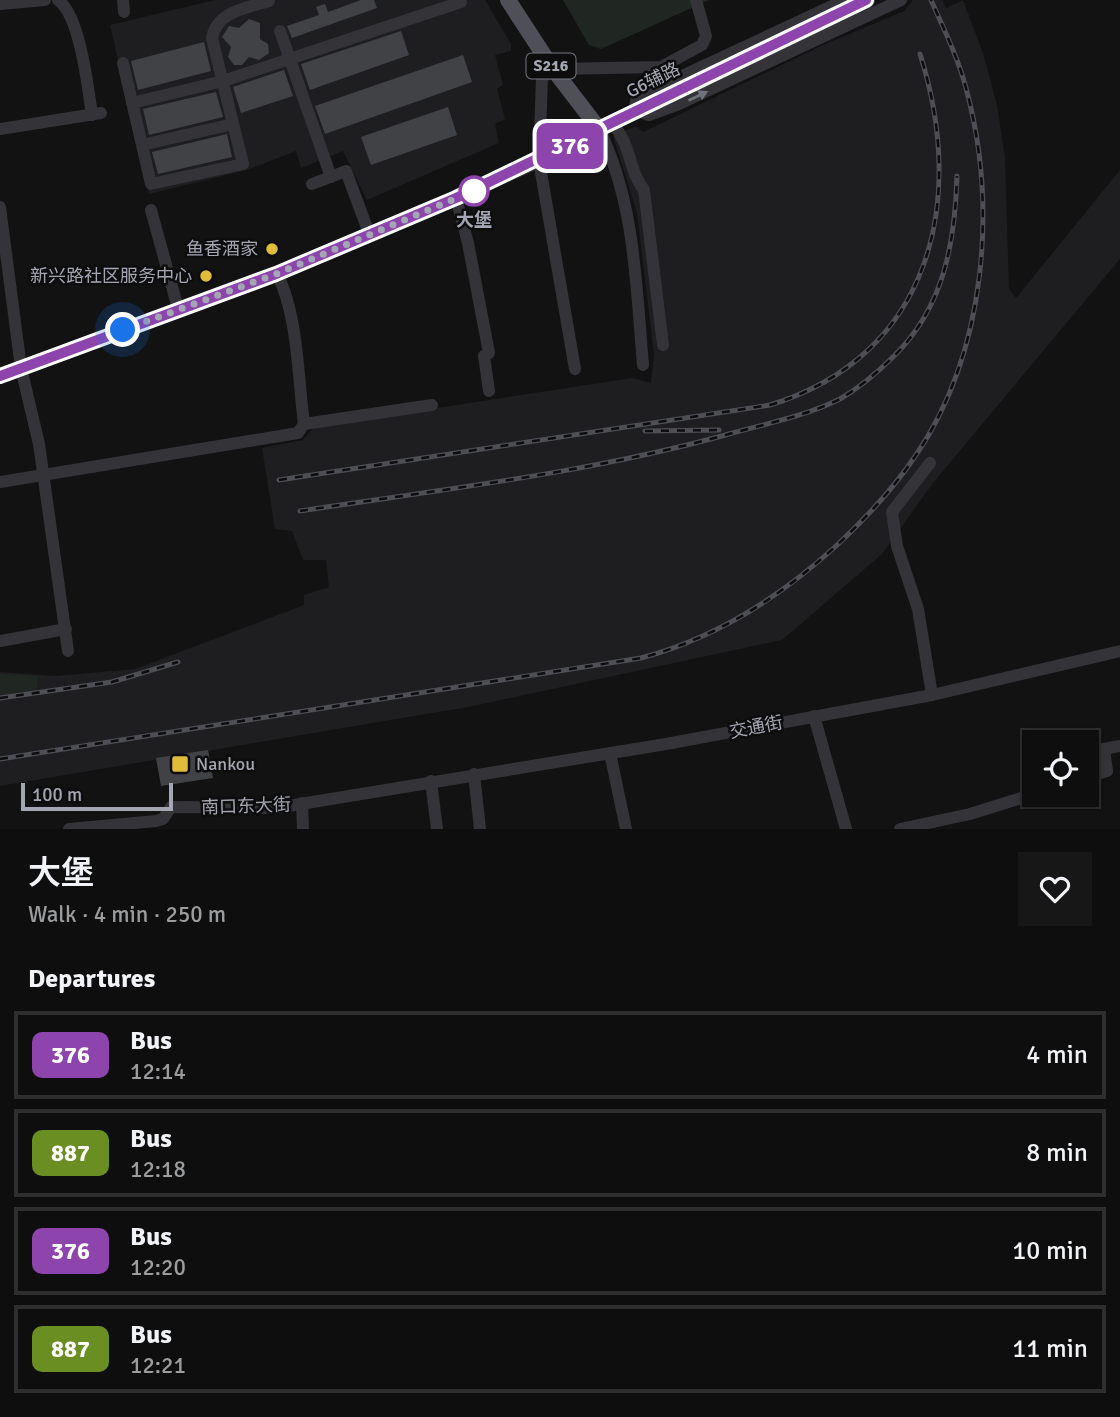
<!DOCTYPE html>
<html lang="en">
<head>
<meta charset="utf-8">
<style>
  :root { --surface:#0e0e0e; --page:#171717; --text:#f1f3f6; --muted:#9b9c9e; --line:#2e2e2e }
  body { margin:0; font-family:Signika,"Noto Sans SC",sans-serif; background:var(--page); color:var(--text); height:100vh; display:flex; flex-direction:column; font-size:26px; white-space:nowrap }
  * { box-sizing:border-box; margin:0 }
  p { font-size:23px; color:var(--muted) }
  .icon { flex:none; width:38px; height:38px; fill:none; stroke:currentColor; stroke-width:2; stroke-linecap:round; stroke-linejoin:round }
  .map { position:relative; height:829px; overflow:hidden }
  .drawer { display:flex; flex-direction:column; background:var(--surface); flex:1 }
  .drawer>* { flex:none }
  .badge { padding:0 14px; border-radius:10px; font-size:24px; line-height:46px }
  .buttons { position:absolute; left:1022px; top:730px; display:grid; gap:14px }
  .buttons a { display:grid; place-items:center; width:77px; height:77px; border-radius:0px; background:var(--surface); box-shadow:0 2px 5px #0004,0 0 0 2px var(--line); font-size:35px }
  .scale { position:absolute; left:21px; bottom:18px; width:152px; box-sizing:border-box; padding-left:7px; border:4px solid #a4a7b3; border-top:0; font-size:19px; line-height:24px; white-space:nowrap; color:#a4a7b3; -webkit-text-stroke:5px #0d0d0e; paint-order:stroke }
  .you { position:absolute; width:35px; height:35px; margin:-18px; border:5px solid #fff; border-radius:50%; background:#1a73e8; box-shadow:0 0 0 10px #1a73e833 }
  .map>.badge { position:absolute; translate:-50% -50%; box-shadow:0 0 0 4px #fff }
  h2 { padding:0 28px; font-size:26px; line-height:63px }
  .round { display:grid; place-items:center; flex:none; width:74px; height:74px; border-radius:0px; background:var(--page) }
  .summary { display:flex; align-items:center; justify-content:space-between; height:119px; padding:0 28px }
  h1 { font-size:33px; font-weight:600; line-height:52px }
  ul { padding:0; list-style:none }
  li { display:flex; align-items:center; gap:21px; height:88px; margin:0 14px 10px; padding:0 14px; border:4px solid var(--line); border-radius:0px }
  li div { flex:1 }
  li b { display:block; font-size:26px }
  li em { font-style:normal }
  li .badge { min-width:77px; font-weight:700; text-align:center }
  .map>svg:first-child { display:block }
  .built { fill:#1e1e20 }
  .green { fill:#202722 }
  .building { fill:#414246 }
  .lines { fill:none; stroke-linecap:round; stroke-linejoin:round }
  .minor { stroke:#333338; stroke-width:12 }
  .major { stroke:#4f5057; stroke-width:16 }
  .rail-casing { stroke:#4e4f55; stroke-width:5 }
  .rail { stroke:#0d0d0e; stroke-width:2.5; stroke-dasharray:8; stroke-linecap:butt }
  .oneway { fill:#71737c }
  .line-casing { stroke:#fff; stroke-width:16 }
  .line { stroke:#8e44ad; stroke-width:10 }
  .walk { stroke:#a4a7b3; stroke-width:7; stroke-dasharray:0 12.6 }
  .stop-dot { fill:#fff; stroke:#8e44ad; stroke-width:3.5 }
  .poi-dot { fill:#e1bc3b; stroke:#0d0d0e; stroke-width:2.5 }
  .labels { text-anchor:middle; dominant-baseline:central; stroke-width:5; stroke-linejoin:round; paint-order:stroke }
  .shield { fill:#0d0d0e; stroke:#777982; stroke-width:2 }
  .shield-label { font-size:16px; font-weight:bold; fill:#a4a7b3 }
  .street-label { font-size:18px; fill:#a4a7b3; stroke:#0d0d0e }
  .stop-label { font-size:18px; font-weight:bold; fill:#a4a7b3; stroke:#0d0d0e }
  .poi-label { font-size:18px; fill:#a4a7b3; stroke:#0d0d0e; text-anchor:end }
</style>
</head>
<body>
<div class="map">
<svg width="1120" height="829" viewBox="0 0 1120 829">
  <rect width="100%" height="100%" fill="#121213"/>
  <g class="built">
    <path d="M215 0H485L511 44V51L495 55 503 85 497 89 505 119 495 124 499 143 367 200 343 151 301 168 296 151 247 170 149 194 110 25Z"/>
    <path d="M913 0H942L946 8 963 0 983 53 997 105 1005 157 1009 289 1016 298 1120 170V259L933 483 882 554 782 640 468 707 0 786V672L56 676 135 669 304 605V595L329 587 326 560H303L292 531 275 529 262 448 303 440 314 427 632 378 651 383 654 355 637 213 613 136 636 126 643 132 823 45 904 11Z"/>
  </g>
  <g class="green">
    <path d="M563 0H709L601 49 589 45Z"/>
    <path d="M0 674 38 676 36 692 0 696Z"/>
  </g>
  <g class="building">
    <path d="M361 0H374L377 8 292 38 287 26 319 15 316 7 325 4 328 12Z"/>
    <path d="M249 19 260 23V39L268 44 269 53 259 60 249 57 242 65H234L228 57 231 47 222 37 229 26 239 28Z"/>
    <path d="M401 31 409 55 310 90 301 64Z"/>
    <path d="M204 42 211 71 138 90 131 61Z"/>
    <path d="M463 55 472 82 325 134 315 106Z"/>
    <path d="M284 70 293 96 241 113 233 87Z"/>
    <path d="M216 92 223 117 149 135 143 109Z"/>
    <path d="M448 107 457 135 371 165 361 137Z"/>
    <path d="M227 134 232 157 158 174 152 152Z"/>
    <path d="M208 750 213 778 161 786 156 758Z"/>
  </g>
  <g class="lines">
    <g class="minor">
      <path d="M58 0C80 15 88 88 92 115"/>
      <path d="M123 0 124 12"/>
      <path d="M845 0 637 97 634 110 649 115 679 104 901 0"/>
      <path d="M0 4 45 0"/>
      <path d="M280 31 331 177"/>
      <path d="M123 63 151 184 243 164 212 38C217 11 247 8 269 1"/>
      <path d="M132 103 223 81 461 2"/>
      <path d="M611 122C633 146 627 168 644 190L663 345"/>
      <path d="M0 129 101 113"/>
      <path d="M142 145 233 124"/>
      <path d="M312 184 346 171 370 236"/>
      <path d="M456 198 468 243 489 353 484 356 489 391"/>
      <path d="M0 207 21 368 39 444 68 651"/>
      <path d="M151 210 179 312"/>
      <path d="M277 274C298 314 298 379 304 424"/>
      <path d="M575 369 539 161 542 78 553 69 661 67 702 45 706 36 696 0"/>
      <path d="M0 375C133 326 267 280 397 223 465 193 536 168 599 129 635 202 636 285 643 365"/>
      <path d="M930 463 892 512 897 546 918 609 932 695"/>
      <path d="M0 482 298 433 304 424 432 405"/>
      <path d="M0 641 66 629"/>
      <path d="M814 716 846 829"/>
      <path d="M610 753 626 829"/>
      <path d="M474 774 480 829"/>
      <path d="M1087 777 1107 771 1104 749 1120 746"/>
      <path d="M431 781 437 829"/>
      <path d="M302 803 303 829"/>
      <path d="M69 829 156 821 163 819 171 807 276 808 666 744 932 695 1120 651"/>
      <path d="M900 829 970 814 1034 794"/>
    </g>
    <path class="major" d="M508 0 553 69 599 129 867 0"/>
    <defs>
      <g id="rail">
        <path d="M645 431 719 430"/>
        <path d="M279 480 770 405C931 356 967 201 920 54"/>
        <path d="M300 511C444 489 589 473 729 434 765 424 806 416 840 399 859 388 878 372 894 356 944 307 955 243 957 176"/>
        <path d="M0 698 112 682 178 662"/>
        <path d="M0 759 641 658C716 638 779 598 836 546 865 519 894 488 916 455 986 352 998 206 966 88 958 58 944 29 931 0"/>
      </g>
    </defs>
    <use href="#rail" class="rail-casing"/>
    <use href="#rail" class="rail"/>
  </g>
  <defs><path id="oneway-solid" d="M-6-.8H1V-3.2L6.5 0L1 3.2V.8H-6Z" transform="scale(1.75)"/></defs>
  <use class="oneway" href="#oneway-solid" transform="translate(698 96) rotate(-25)"/>
  <g class="lines">
    <defs>
      <path id="line" d="M0 376 276 274 456 198 866 0"/>
    </defs>
    <use href="#line" class="line-casing"/>
    <use href="#line" class="line"/>
    <path class="walk" d="M123 330 276 274 476 190 474 191"/>
  </g>
  <circle class="stop-dot" cx="474" cy="191" r="14"/>
  <g class="poi-dot">
    <circle cx="272" cy="249" r="7"/>
    <circle cx="206" cy="276" r="7"/>
    <rect x="171" y="755" width="18" height="18" rx="3.5"/>
  </g>
  <g class="labels">
    <rect class="shield" x="526.5" y="53.5" width="49" height="25" rx="5"/>
    <g class="shield-label">
      <text x="551" y="66">S216</text>
    </g>
    <g class="street-label">
      <text transform="translate(653 80) rotate(-26)">G6辅路</text>
      <text transform="translate(756 727) rotate(-11)">交通街</text>
      <text transform="translate(246 806) rotate(-2)">南口东大街</text>
    </g>
    <g class="stop-label">
      <text x="474" y="220">大堡</text>
    </g>
    <g class="poi-label">
      <text x="258" y="249">鱼香酒家</text>
      <text x="192" y="276">新兴路社区服务中心</text>
      <text x="196" y="764" text-anchor="start">Nankou</text>
    </g>
  </g>
</svg>
<div class="buttons">
<a><svg class="icon" aria-label="locate" viewBox="0 0 24 24"><circle cx="12" cy="12" r="6"/><path d="M12 2v4M12 18v4M2 12h4M18 12h4"/></svg></a>
</div>
<div class="scale">100 m</div>
<div class="you" style="left:123px;top:330px"></div>
<b class="badge" style="left:570px;top:146px;background:#8e44ad;color:#fff">376</b>
</div>
<section class="drawer">
<div class="summary"><div><h1>大堡</h1><p>Walk · 4 min · 250 m</p></div><a class="round"><svg class="icon" aria-label="heart" viewBox="0 0 24 24"><path d="M12 20l-8-8c-3-5 5-10 8-4 3-6 11-1 8 4z"/></svg></a></div>
<h2>Departures</h2>
<ul>
<li><span class="badge" style="background:#8e44ad;color:#fff">376</span><div><b>Bus</b><p>12:14</p></div><em>4 min</em></li>
<li><span class="badge" style="background:#6b8e23;color:#fff">887</span><div><b>Bus</b><p>12:18</p></div><em>8 min</em></li>
<li><span class="badge" style="background:#8e44ad;color:#fff">376</span><div><b>Bus</b><p>12:20</p></div><em>10 min</em></li>
<li><span class="badge" style="background:#6b8e23;color:#fff">887</span><div><b>Bus</b><p>12:21</p></div><em>11 min</em></li>
</ul>
</section>
</body>
</html>
